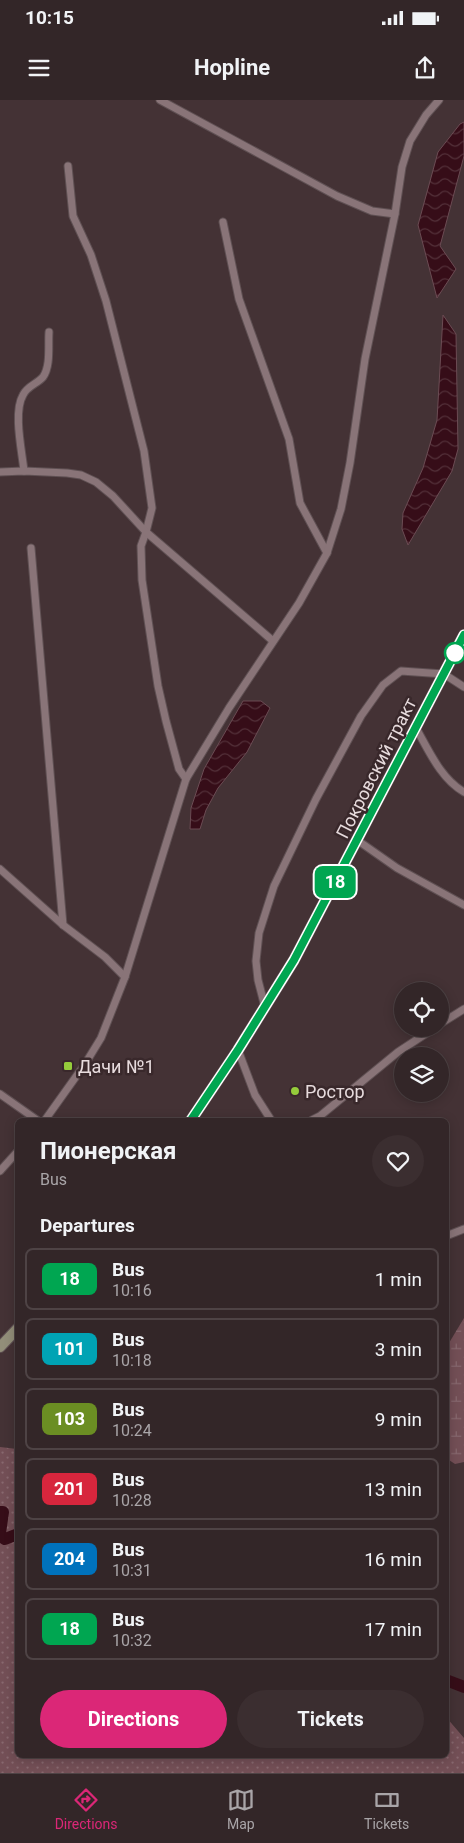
<!DOCTYPE html>
<html lang="en">
<head>
<meta charset="utf-8">
<style>
  :root { --surface:#332628; --page:#3b2e30; --text:#f1f3f6; --muted:#a9a5a8; --line:#4e4345; --accent:#db2777 }
  body { margin:0; font-family:Roboto,sans-serif; background:var(--page); color:var(--text); height:100vh; display:flex; flex-direction:column; font-size:19px; white-space:nowrap }
  * { box-sizing:border-box; margin:0 }
  p { font-size:16px; color:var(--muted) }
  .icon { flex:none; width:28px; height:28px; fill:none; stroke:currentColor; stroke-width:2; stroke-linecap:round; stroke-linejoin:round }
  .map { position:relative; flex:1; overflow:hidden }
  .drawer { position:absolute; left:15px; top:1018px; width:434px; height:640px; display:flex; flex-direction:column; background:var(--surface); border-radius:8px; box-shadow:0 2px 12px #0003,0 0 0 1px var(--line) }
  .drawer>* { flex:none }
  .badge { padding:0 10px; border-radius:8px; font-size:18px; line-height:32px }
  .tools { position:absolute; left:394px; top:882px; display:grid; gap:10px }
  .tools a { display:grid; place-items:center; width:55px; height:55px; border-radius:50%; background:var(--surface); box-shadow:0 2px 12px #0003,0 0 0 1px var(--line); font-size:25px }
  .map>.badge { position:absolute; translate:-50% -50%; box-shadow:0 0 0 2px #fff }
  h2 { padding:0 25px; font-size:19px; line-height:45px }
  .round { display:grid; place-items:center; flex:none; width:52px; height:52px; border-radius:26px; background:var(--page) }
  .summary { display:flex; align-items:center; justify-content:space-between; height:85px; padding:0 25px }
  h1 { font-size:24px; font-weight:700; line-height:38px }
  .cta { display:flex; gap:10px; margin-top:auto; padding:10px 25px }
  .cta a { flex:1; height:58px; border-radius:30px; background:var(--accent); color:#fff; font-size:20px; font-weight:700; line-height:58px; text-align:center }
  .cta a+a { background:var(--page); color:var(--text) }
  ul { padding:0; list-style:none }
  li { display:flex; align-items:center; gap:15px; height:62px; margin:0 10px 8px; padding:0 15px; border:2px solid var(--line); border-radius:8px }
  li div { flex:1 }
  li b { display:block; font-size:19px }
  li em { font-style:normal }
  li .badge { min-width:55px; font-weight:700; text-align:center }
  .status { display:flex; justify-content:space-between; align-items:center; height:35px; padding:0 25px; background:var(--surface); direction:ltr }
  .status svg { height:14px; fill:currentColor }
  header { display:flex; justify-content:space-between; align-items:center; height:65px; padding:0 25px; background:var(--surface); font-size:22px; font-weight:700 }
  .dock { display:flex; justify-content:space-around; align-items:center; height:70px; border-top:1px solid var(--line); background:var(--surface); font-size:14px; color:var(--muted) }
  .dock a { display:grid; justify-items:center; gap:2px }
  .dock .selected { color:var(--accent) }
  .map>svg:first-child { display:block }
  .green { fill:url(#green-dots) }
  .wetland { fill:url(#wetland-marsh) }
  .water { fill:url(#water-waves); stroke:#6b4b53 }
  .lines { fill:none; stroke-linecap:round; stroke-linejoin:round }
  .river { stroke:#360d18; stroke-width:12 }
  .street-casing { stroke:#5f5053; stroke-width:9 }
  .secondary-casing { stroke:#5f5053; stroke-width:12 }
  .street { stroke:#897478; stroke-width:7 }
  .secondary { stroke:#928e79; stroke-width:10 }
  .line-casing { stroke:#fff; stroke-width:11 }
  .line { stroke:#00a651; stroke-width:8 }
  .stop-dot { fill:#fff; stroke:#00a651; stroke-width:2.5 }
  .poi-dot { fill:#95cc3b; stroke:#39282b; stroke-width:2 }
  .labels { text-anchor:middle; dominant-baseline:central; stroke-width:5; stroke-linejoin:round; paint-order:stroke }
  .street-label { font-size:18px; fill:#e7dbdd; stroke:#39282b }
  .poi-label { font-size:18px; fill:#e7dbdd; stroke:#39282b; text-anchor:start }
</style>
</head>
<body>
<div class="status"><b>10:15</b><svg viewBox="0 0 49 12"><path d="M0 12V9h3v3zM5 12V6h3v6zM10 12V3h3v9zM15 12V0h3v12zM26 1h20v11H26zM47 4h2v5h-2z"/></svg></div>
<header><svg class="icon" aria-label="menu" viewBox="0 0 24 24"><path d="M4 6h16M4 12h16M4 18h16"/></svg>Hopline<svg class="icon" aria-label="share" viewBox="0 0 24 24"><path d="M12 15V3M7 8l5-5 5 5M5 13v7h14v-7"/></svg></header>
<div class="map">
<svg width="464" height="1673" viewBox="0 0 464 1673">
  <defs>
    <pattern id="green-dots" width="8" height="8" patternUnits="userSpaceOnUse" patternTransform="scale(1.25)"><rect width="8" height="8" fill="#734f56"/><path d="M2 2h.1M6 6h.1" fill="none" stroke="#87686e" stroke-width="1.8" stroke-linecap="round"/></pattern>
    <pattern id="wetland-marsh" width="20" height="14" patternUnits="userSpaceOnUse" patternTransform="scale(1.25)"><rect width="20" height="14" fill="#734f56"/><path d="M1 5h8M5 5V1M11 12h8M15 12V8" fill="none" stroke="#87686e"/></pattern>
    <pattern id="water-waves" width="16" height="10" patternUnits="userSpaceOnUse" patternTransform="scale(1.25)"><rect width="16" height="10" fill="#360d18"/><path d="M0 5q4-4 8 0t8 0" fill="none" stroke="#533039"/></pattern>
  </defs>
  <rect width="100%" height="100%" fill="#443235"/>
  <path class="green" d="M0 1347 17 1349 18 1655H446V1617L464 1638V1673H0Z"/>
  <path class="wetland" d="M464 1218V1362L455 1364 446 1358V1248Z"/>
  <g class="water">
    <path d="M464 22V56L440 146 456 169 437 198 418 125 438 52 460 24Z"/>
    <path d="M443 215 456 234 458 349 452 371 408 445 402 429 403 413 423 368 437 320Z"/>
    <path d="M243 601H261L270 608 247 652 218 688 206 710 200 729H190L191 708 204 669Z"/>
  </g>
  <g class="lines">
    <g class="river">
      <path d="M0 1412H3L0 1433"/>
      <path d="M0 1436 5 1439 18 1434"/>
      <path d="M446 1580 464 1587"/>
    </g>
    <defs>
      <g id="street">
        <path d="M160 0 337 96 372 111 395 114"/>
        <path d="M68 66 73 116 91 155 106 201 144 351 152 408 146 432 141 446 142 480 158 586 166 621 179 669 186 679"/>
        <path d="M223 122 239 199 289 339 300 403 327 453"/>
        <path d="M24 371C22 351 13 312 23 295 27 286 37 284 43 277 51 266 48 245 49 232"/>
        <path d="M0 372 24 371 67 373 81 375 96 382 113 396 146 432 273 541"/>
        <path d="M31 448 63 825"/>
        <path d="M416 628C429 651 441 679 464 692"/>
        <path d="M357 740 397 768 464 805"/>
        <path d="M0 769 63 825 105 857 125 877 101 938 85 964 45 1020"/>
        <path d="M125 877 186 679 229 608 299 503 327 453 341 409 350 363 365 259 395 114 402 67 410 41 426 15 439 0"/>
        <path d="M265 907 258 880 256 861 259 833 274 786 316 699 361 616 383 585 401 571 444 574 464 587"/>
        <path d="M440 924 464 909"/>
        <path d="M238 950 255 995 271 1020"/>
        <path d="M0 994 37 1020"/>
        <path d="M312 1020 320 1016 398 952 433 929"/>
        <path d="M0 1071 18 1051"/>
        <path d="M446 1136 464 1129"/>
      </g>
      <g id="secondary">
        <path d="M191 1020 238 950 294 860 464 535"/>
        <path d="M0 1247 18 1228"/>
      </g>
    </defs>
    <use href="#street" class="street-casing"/>
    <use href="#secondary" class="secondary-casing"/>
    <use href="#street" class="street"/>
    <use href="#secondary" class="secondary"/>
  </g>
  <g class="lines">
    <defs>
      <path id="line" d="M191 1020 238 950 294 860 464 535"/>
    </defs>
    <use href="#line" class="line-casing"/>
    <use href="#line" class="line"/>
  </g>
  <circle class="stop-dot" cx="455" cy="553" r="10"/>
  <g class="poi-dot">
    <rect x="63" y="961" width="10" height="10" rx="2.5"/>
    <circle cx="295" cy="991" r="5"/>
  </g>
  <g class="labels">
    <g class="street-label">
      <text transform="translate(376 668) rotate(-63)">Покровский тракт</text>
    </g>
    <g class="poi-label">
      <text x="78" y="966">Дачи №1</text>
      <text x="305" y="991">Ростор</text>
    </g>
  </g>
</svg>
<div class="tools">
<a><svg class="icon" aria-label="locate" viewBox="0 0 24 24"><circle cx="12" cy="12" r="6"/><path d="M12 2v4M12 18v4M2 12h4M18 12h4"/></svg></a>
<a><svg class="icon" aria-label="layers" viewBox="0 0 24 24"><path d="M12 4l9 5-9 5-9-5zM3 14l9 5 9-5"/></svg></a>
</div>
<b class="badge" style="left:335px;top:782px;background:#00a651;color:#fff">18</b>
<section class="drawer">
<div class="summary"><div><h1>Пионерская</h1><p>Bus</p></div><a class="round"><svg class="icon" aria-label="heart" viewBox="0 0 24 24"><path d="M12 20l-8-8c-3-5 5-10 8-4 3-6 11-1 8 4z"/></svg></a></div>
<h2>Departures</h2>
<ul>
<li><span class="badge" style="background:#00a651;color:#fff">18</span><div><b>Bus</b><p>10:16</p></div><em>1 min</em></li>
<li><span class="badge" style="background:#00a3b4;color:#fff">101</span><div><b>Bus</b><p>10:18</p></div><em>3 min</em></li>
<li><span class="badge" style="background:#6b8e23;color:#fff">103</span><div><b>Bus</b><p>10:24</p></div><em>9 min</em></li>
<li><span class="badge" style="background:#d7263d;color:#fff">201</span><div><b>Bus</b><p>10:28</p></div><em>13 min</em></li>
<li><span class="badge" style="background:#0072bc;color:#fff">204</span><div><b>Bus</b><p>10:31</p></div><em>16 min</em></li>
<li><span class="badge" style="background:#00a651;color:#fff">18</span><div><b>Bus</b><p>10:32</p></div><em>17 min</em></li>
</ul>
<div class="cta"><a>Directions</a><a>Tickets</a></div>
</section>
</div>
<nav class="dock">
<a class="selected"><svg class="icon" aria-label="directions" viewBox="0 0 24 24"><path d="M12 3l9 9-9 9-9-9zM9 14v-3h6M13 9l2 2-2 2"/></svg>Directions</a>
<a><svg class="icon" aria-label="map" viewBox="0 0 24 24"><path d="M3 6l6-2 6 2 6-2v14l-6 2-6-2-6 2zM9 4v14M15 6v14"/></svg>Map</a>
<a><svg class="icon" aria-label="tickets" viewBox="0 0 24 24"><path d="M3 7h18v10H3zM15 7v10"/></svg>Tickets</a>
</nav>
</body>
</html>
